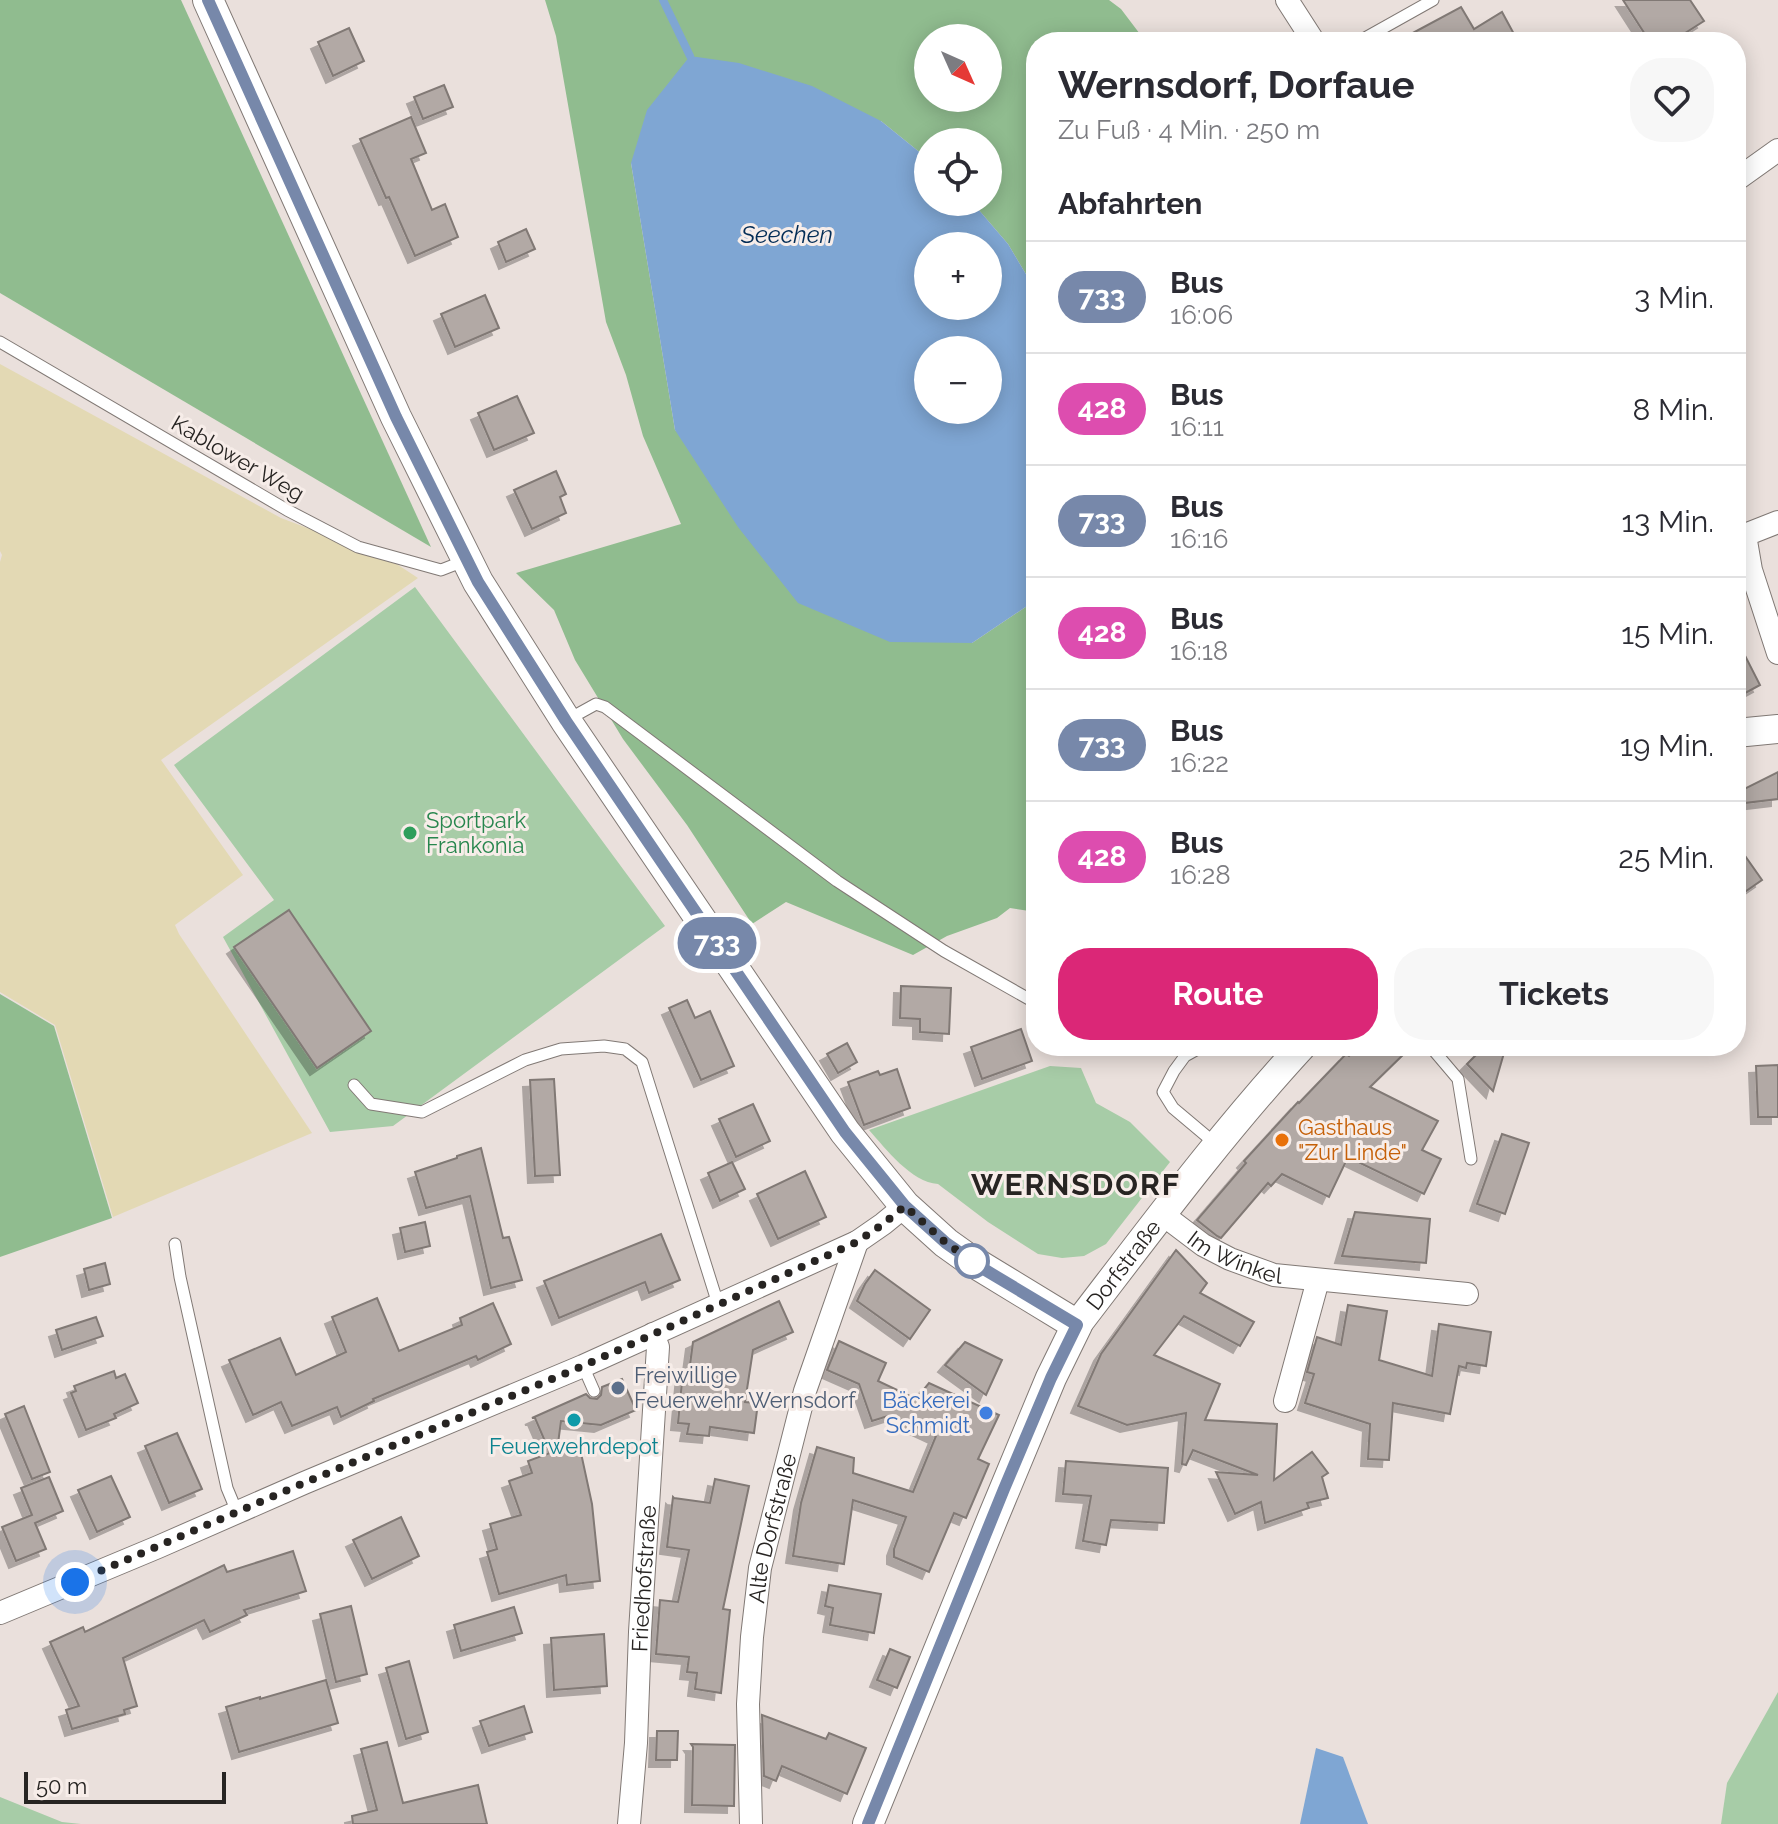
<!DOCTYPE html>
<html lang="de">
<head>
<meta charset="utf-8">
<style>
  :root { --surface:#fff; --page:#f7f7f7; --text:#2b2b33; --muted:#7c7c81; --line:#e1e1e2; --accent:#db2777 }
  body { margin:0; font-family:Raleway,sans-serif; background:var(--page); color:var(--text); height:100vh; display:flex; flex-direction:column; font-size:30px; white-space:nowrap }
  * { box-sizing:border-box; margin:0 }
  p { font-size:26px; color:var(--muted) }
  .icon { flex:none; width:44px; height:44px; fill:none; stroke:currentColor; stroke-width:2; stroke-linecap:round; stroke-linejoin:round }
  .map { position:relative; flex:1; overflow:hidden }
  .sheet { position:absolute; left:1026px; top:32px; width:720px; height:1024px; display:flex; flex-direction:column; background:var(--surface); border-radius:32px; box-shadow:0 4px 20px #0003 }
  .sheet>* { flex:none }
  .badge { padding:0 16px; border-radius:26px; font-size:28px; line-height:52px }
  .needle { width:52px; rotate:135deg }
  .buttons { position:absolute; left:914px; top:24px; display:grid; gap:16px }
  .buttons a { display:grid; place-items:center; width:88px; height:88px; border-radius:50%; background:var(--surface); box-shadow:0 4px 20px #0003; font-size:40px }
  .scale { position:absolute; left:24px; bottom:20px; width:202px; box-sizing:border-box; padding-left:8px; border:4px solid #272422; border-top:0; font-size:22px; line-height:28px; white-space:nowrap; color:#272422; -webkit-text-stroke:6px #f7ede9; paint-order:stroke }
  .you { position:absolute; width:40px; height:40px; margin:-20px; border:6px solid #fff; border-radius:50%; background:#1a73e8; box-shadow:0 0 0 12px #1a73e833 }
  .map>.badge { position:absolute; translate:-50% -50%; box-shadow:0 0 0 4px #fff }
  h2 { padding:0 32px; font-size:30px; line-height:72px }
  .round { display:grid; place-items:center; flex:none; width:84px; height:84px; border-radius:32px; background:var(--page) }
  .headline { display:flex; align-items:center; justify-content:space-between; height:136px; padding:0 32px }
  h1 { font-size:38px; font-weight:700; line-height:60px }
  .action { display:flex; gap:16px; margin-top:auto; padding:16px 32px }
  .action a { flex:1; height:92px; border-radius:32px; background:var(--accent); color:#fff; font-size:32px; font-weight:700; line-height:92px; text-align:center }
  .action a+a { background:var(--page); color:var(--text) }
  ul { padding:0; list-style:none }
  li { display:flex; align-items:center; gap:24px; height:112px; padding:0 32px; border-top:2px solid var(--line) }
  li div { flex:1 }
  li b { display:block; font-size:30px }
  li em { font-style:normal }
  li .badge { min-width:88px; font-weight:700; text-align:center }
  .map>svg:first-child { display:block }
  .green { fill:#a7cca7 }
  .forest { fill:#90bc8f; fill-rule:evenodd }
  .sand { fill:#e3d9b4 }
  .water { fill:#7fa6d3; fill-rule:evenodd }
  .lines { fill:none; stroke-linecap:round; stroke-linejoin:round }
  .stream { stroke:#7fa6d3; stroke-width:8 }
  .building { fill:#b2a9a5; stroke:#817975; stroke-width:2; filter:url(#shadow) }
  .service-casing { stroke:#817975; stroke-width:13 }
  .minor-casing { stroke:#817975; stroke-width:24 }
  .tertiary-casing { stroke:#817975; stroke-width:30 }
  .secondary-casing { stroke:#817975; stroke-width:32 }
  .service { stroke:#fff; stroke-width:11 }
  .minor { stroke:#fff; stroke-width:22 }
  .tertiary { stroke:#fff; stroke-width:28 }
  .secondary { stroke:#fff; stroke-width:30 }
  .line-casing { stroke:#fff; stroke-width:18 }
  .line { stroke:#78a; stroke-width:12 }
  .walk { stroke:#272422; stroke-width:8; stroke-dasharray:0 14.4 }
  .leisure-dot { fill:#2e9e5b; stroke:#f7ede9; stroke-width:3 }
  .food-dot { fill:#e8710a; stroke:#f7ede9; stroke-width:3 }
  .stop-dot { fill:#fff; stroke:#78a; stroke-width:4 }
  .service-dot { fill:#5c6f8a; stroke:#f7ede9; stroke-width:3 }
  .shop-dot { fill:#3f7fe0; stroke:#f7ede9; stroke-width:3 }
  .culture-dot { fill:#0f9aa8; stroke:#f7ede9; stroke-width:3 }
  .labels { text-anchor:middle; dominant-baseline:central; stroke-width:6; stroke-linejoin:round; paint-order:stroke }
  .street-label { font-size:22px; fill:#272422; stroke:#f7ede9 }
  .leisure-label { font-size:22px; fill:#27864d; stroke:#f7ede9; text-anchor:start }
  .food-label { font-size:22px; fill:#c56008; stroke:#f7ede9; text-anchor:start }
  .service-label { font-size:22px; fill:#4e5e75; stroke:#f7ede9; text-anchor:start }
  .shop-label { font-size:22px; fill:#366cbe; stroke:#f7ede9; text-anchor:end }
  .culture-label { font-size:22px; fill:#0d838f; stroke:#f7ede9 }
  .water-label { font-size:24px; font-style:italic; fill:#022c56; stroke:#f7ede9 }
  .district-label { font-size:30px; font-weight:bold; letter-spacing:2px; fill:#272422; stroke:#f7ede9 }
</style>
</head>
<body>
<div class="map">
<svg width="1778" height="1824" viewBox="0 0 1778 1824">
  <defs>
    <filter id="shadow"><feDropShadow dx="-7" dy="7" stdDeviation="0" flood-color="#0004"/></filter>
  </defs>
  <rect width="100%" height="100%" fill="#eae0dc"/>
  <g class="green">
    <path d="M415 587 665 926 393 1126 330 1132 223 937 274 900 174 765Z"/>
    <path d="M1050 1066 1081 1068 1096 1103 1130 1122 1170 1162 1106 1244 1084 1256 1062 1258 1038 1254 988 1222 938 1184C911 1182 886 1149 869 1130Z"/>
    <path d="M1778 1692V1824H1721L1727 1783Z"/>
    <path d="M0 1797 62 1822 81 1824H0Z"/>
  </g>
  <g class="forest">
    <path d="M0 0H181L431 547 0 293Z"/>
    <path d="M545 0H1109L1121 9 1146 42H1036V291L1008 244 972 202H988V142H928V159L881 121 631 163 675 430 972 643 1036 600V912L1010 908 997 918 947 936 913 955 786 902 752 924 687 825 623 739 575 660 554 610 516 573 681 524 643 436 626 375 606 322 556 36ZM928 38H988V98H928Z"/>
    <path d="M0 994 54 1026 112 1218 0 1257Z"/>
  </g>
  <path class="sand" d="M0 364 281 518 389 559 418 578 161 760 243 875 175 925 179 934 312 1133 113 1217 55 1025 0 992V562L2 555 0 551Z"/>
  <g class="water">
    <path d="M690 56 739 63 812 86 881 121 928 159V202H972L1008 244 1036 291V600L972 643 890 642 798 603 738 527 675 430 631 163 647 110ZM928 246H988V306H928ZM928 350H988V410H928Z"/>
    <path d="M1316 1748 1343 1757 1368 1824H1300Z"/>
  </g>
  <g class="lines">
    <path class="stream" d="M663 0 690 56"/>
  </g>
  <g class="building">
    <path d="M1623 0H1690L1704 21 1671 42H1650Z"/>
    <path d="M1461 7 1474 29 1502 12 1514 34 1500 42H1396Z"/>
    <path d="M349 28 364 61 333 76 318 42Z"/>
    <path d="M444 85 453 107 423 119 414 97Z"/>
    <path d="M411 117 426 153 411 159 432 210 445 204 458 237 415 256 389 197 386 198 360 139Z"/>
    <path d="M526 229 535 249 506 262 498 242Z"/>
    <path d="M485 295 499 328 455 347 441 314Z"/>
    <path d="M517 396 534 433 494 450 478 413Z"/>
    <path d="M556 471 566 494 560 497 566 513 532 529 514 490Z"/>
    <path d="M1736 638 1760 685 1736 698Z"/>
    <path d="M1778 772V799L1736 804V793Z"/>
    <path d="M1736 843 1762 880 1736 898Z"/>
    <path d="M289 910 371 1031 317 1068 234 947Z"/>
    <path d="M901 986 951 988 949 1034 920 1032V1019L900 1018Z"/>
    <path d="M687 1000 695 1018 710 1011 734 1066 701 1080 669 1008Z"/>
    <path d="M1021 1029 1032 1061 982 1079 971 1047Z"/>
    <path d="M847 1043 857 1062 838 1073 827 1054Z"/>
    <path d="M1359 1046H1412L1370 1087 1438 1121 1422 1150 1441 1159 1424 1194 1348 1157 1329 1197 1282 1174 1271 1186 1268 1183 1221 1238 1217 1236 1197 1220 1246 1163 1244 1161 1298 1102 1299 1103 1346 1054 1349 1056Z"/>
    <path d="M1485 1046H1506L1493 1091 1467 1064Z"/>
    <path d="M1778 1065V1117H1758L1756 1066Z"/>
    <path d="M897 1069 910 1108 864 1125 848 1082 878 1071 880 1075Z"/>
    <path d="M554 1079 560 1175 535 1176 530 1080Z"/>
    <path d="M753 1104 770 1141 736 1157 719 1119Z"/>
    <path d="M1502 1134 1529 1143 1505 1214 1477 1204Z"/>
    <path d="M481 1148 503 1238 509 1237 522 1280 491 1288 470 1196 426 1208 415 1172 457 1158V1156Z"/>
    <path d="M732 1162 745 1189 720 1201 708 1173Z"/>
    <path d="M805 1171 826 1217 778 1239 757 1194Z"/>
    <path d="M1355 1212 1430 1219 1426 1263 1342 1256Z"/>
    <path d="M425 1222 430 1246 405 1252 400 1228Z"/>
    <path d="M661 1234 680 1280 649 1293 645 1282 559 1318 544 1281Z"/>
    <path d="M1176 1250 1207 1283 1200 1293 1254 1322 1240 1346 1184 1316 1154 1355 1220 1384 1205 1420 1277 1424 1274 1480 1312 1452 1328 1473 1322 1477 1328 1498 1307 1503 1309 1508 1265 1523 1261 1502 1235 1514 1216 1472 1258 1475 1193 1450 1186 1465 1182 1464 1186 1413 1127 1425 1078 1406 1101 1354Z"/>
    <path d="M105 1263 110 1284 89 1290 84 1269Z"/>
    <path d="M875 1270 930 1310 910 1339 857 1301 865 1284Z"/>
    <path d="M377 1298 399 1351 462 1325 460 1318 493 1303 511 1344 478 1360 476 1356 373 1399 374 1401 341 1417 337 1407 292 1426 281 1402 253 1415 229 1360 280 1338 296 1375 346 1352 332 1317Z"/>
    <path d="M779 1301 793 1332 753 1350 745 1402 758 1403 754 1433 710 1427 709 1436 687 1434 689 1424 678 1423 683 1371 689 1372 693 1342Z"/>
    <path d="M1348 1305 1387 1311 1379 1360 1432 1376 1439 1324 1491 1332 1486 1366 1467 1363 1466 1368 1459 1366 1450 1414 1393 1403 1389 1460 1368 1459 1370 1424 1305 1403 1314 1374 1307 1372 1317 1337 1341 1345Z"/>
    <path d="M96 1317 103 1336 62 1350 56 1330Z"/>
    <path d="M839 1341 886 1363 878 1381 916 1399 929 1383 999 1415 978 1459 989 1464 966 1518 954 1513 929 1572 894 1557V1549L906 1517 853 1500 844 1564 793 1556 801 1503 817 1447 854 1458 853 1473 913 1492 936 1436 891 1415 872 1421 859 1384 827 1370Z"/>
    <path d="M965 1342 1002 1360 986 1395 945 1365Z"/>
    <path d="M114 1371 116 1378 125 1374 138 1403 114 1414 116 1418 86 1430 71 1393 76 1391 74 1386Z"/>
    <path d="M622 1379 636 1410 601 1425 561 1421 557 1451 563 1449 581 1453 592 1504 600 1581 567 1585 566 1575 499 1594 487 1552 497 1549 490 1524 521 1515 509 1481 532 1473 528 1461 550 1453 535 1418H532L586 1394 590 1398 597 1399 601 1395 602 1387Z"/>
    <path d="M24 1406 50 1472 32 1479 5 1414Z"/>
    <path d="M177 1433 202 1489 169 1503 145 1446Z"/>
    <path d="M1066 1461 1168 1468 1164 1523 1111 1520 1106 1545 1083 1541 1091 1496 1063 1494Z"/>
    <path d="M111 1476 130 1517 97 1532 78 1490Z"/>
    <path d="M49 1477 63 1511 35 1523 46 1549 16 1561 2 1527 32 1515 21 1488Z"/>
    <path d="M715 1479 749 1486 723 1609 730 1610 721 1693 695 1689 697 1673 687 1672 689 1657 656 1654 660 1600 678 1602 689 1550 667 1547 673 1497 674 1498 710 1503Z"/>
    <path d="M401 1517 419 1556 372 1579 353 1540Z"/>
    <path d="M293 1551 306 1591 244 1610 247 1615 210 1632 204 1620 123 1658 137 1706 124 1710 125 1714 72 1729 66 1710 79 1706 50 1642 83 1627 85 1632 224 1565 227 1572Z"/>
    <path d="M829 1585 881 1594 874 1633 830 1625 833 1608 825 1606Z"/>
    <path d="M351 1606 367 1674 336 1682 320 1614Z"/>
    <path d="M514 1607 522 1633 461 1651 454 1625Z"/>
    <path d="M604 1634 607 1686 554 1690 551 1638Z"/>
    <path d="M890 1649 910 1657 897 1688 877 1680Z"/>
    <path d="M409 1661 428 1732 406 1739 386 1668Z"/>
    <path d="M326 1680 338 1723 239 1752 226 1707 260 1697V1699Z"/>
    <path d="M524 1706 532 1732 489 1746 480 1721Z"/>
    <path d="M762 1715 826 1739 829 1733 866 1748 847 1794 782 1766 776 1781 764 1776Z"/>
    <path d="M657 1731H678L677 1760H656Z"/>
    <path d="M387 1742 403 1803 478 1785 487 1824H353L352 1816 377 1810 361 1749Z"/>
    <path d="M691 1744 735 1745 734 1806 692 1805 693 1747Z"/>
  </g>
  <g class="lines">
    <defs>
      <g id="service">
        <path d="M1358 42 1433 0"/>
        <path d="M0 342 287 510 358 547 441 570 464 561"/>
        <path d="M567 720 596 704 605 707 837 881 944 951 1036 1003"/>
        <path d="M1203 1046 1185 1056 1174 1071 1163 1092 1173 1108 1217 1145"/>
        <path d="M1430 1046 1458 1079 1471 1159"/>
        <path d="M354 1085 371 1104 422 1112 525 1060 561 1049 604 1046 625 1049 642 1062 718 1304"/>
        <path d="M175 1244 180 1277 227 1488 237 1512"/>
        <path d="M583 1366 594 1391"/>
      </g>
      <g id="minor">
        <path d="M1287 0 1314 42"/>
        <path d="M1736 180 1778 150"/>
        <path d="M1778 522 1745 535 1751 570 1778 653"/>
        <path id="s1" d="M1162 1214 1203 1245 1230 1259 1274 1275 1467 1294"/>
        <path d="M1285 1401 1318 1280"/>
        <path d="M0 1613 158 1547 304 1483 583 1366 857 1242 883 1224 905 1206"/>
        <path id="s2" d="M629 1824 636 1743 640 1632 658 1347 653 1334"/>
        <path id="s3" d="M751 1824 748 1704 752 1637 760 1568 805 1391 857 1242"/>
      </g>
      <g id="tertiary">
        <path d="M1736 733 1778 729"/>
        <path id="s4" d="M1077 1325C1150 1230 1221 1134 1302 1046"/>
      </g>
      <path id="secondary" d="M208 0 396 417 478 582 566 721 845 1132 905 1206 946 1243 967 1258 1077 1325 1051 1378 994 1515 868 1824"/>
    </defs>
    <use href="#service" class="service-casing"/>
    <use href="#minor" class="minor-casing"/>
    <use href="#tertiary" class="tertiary-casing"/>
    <use href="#secondary" class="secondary-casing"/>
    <use href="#service" class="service"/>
    <use href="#minor" class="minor"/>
    <use href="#tertiary" class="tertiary"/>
    <use href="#secondary" class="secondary"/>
  </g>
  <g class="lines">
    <defs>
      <path id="line" d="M208 0 396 417 478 582 566 721 845 1132 905 1206 946 1243 982 1268 1077 1325 1051 1378 1004 1489 868 1824"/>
    </defs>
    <use href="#line" class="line-casing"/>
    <use href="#line" class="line"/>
    <path class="walk" d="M75 1582 304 1483 583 1366 857 1242 883 1224 905 1206 946 1243 972 1261"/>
  </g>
  <circle class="leisure-dot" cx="410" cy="833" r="8"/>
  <circle class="food-dot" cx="1282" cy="1140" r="8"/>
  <circle class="stop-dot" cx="972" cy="1261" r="16"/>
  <circle class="service-dot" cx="618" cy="1388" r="8"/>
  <circle class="shop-dot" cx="986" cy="1413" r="8"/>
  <circle class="culture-dot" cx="574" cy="1420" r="8"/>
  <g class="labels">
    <g class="street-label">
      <text transform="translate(238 458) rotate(30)">Kablower Weg</text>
      <text stroke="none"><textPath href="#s1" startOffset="86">Im Winkel</textPath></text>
      <text stroke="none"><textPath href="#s4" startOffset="76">Dorfstraße</textPath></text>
      <text stroke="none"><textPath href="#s3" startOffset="298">Alte Dorfstraße</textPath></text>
      <text stroke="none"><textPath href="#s2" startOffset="246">Friedhofstraße</textPath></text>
    </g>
    <g class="leisure-label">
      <text x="426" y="820">Sportpark<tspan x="426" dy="25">Frankonia</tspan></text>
    </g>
    <g class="food-label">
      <text x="1298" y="1127">Gasthaus<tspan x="1298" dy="25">"Zur Linde"</tspan></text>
    </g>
    <g class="service-label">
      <text x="634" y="1375">Freiwillige<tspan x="634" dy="25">Feuerwehr Wernsdorf</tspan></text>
    </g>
    <g class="shop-label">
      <text x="970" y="1400">Bäckerei<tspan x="970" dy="25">Schmidt</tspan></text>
    </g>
    <g class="culture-label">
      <text x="574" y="1446">Feuerwehrdepot</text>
    </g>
    <g class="water-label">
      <text x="787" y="234">Seechen</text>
    </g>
    <g class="district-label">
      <text x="1076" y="1184">WERNSDORF</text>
    </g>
  </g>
</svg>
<div class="buttons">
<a><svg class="needle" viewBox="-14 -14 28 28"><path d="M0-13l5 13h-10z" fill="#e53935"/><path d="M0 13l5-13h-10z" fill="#7c7c81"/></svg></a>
<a><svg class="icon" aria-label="locate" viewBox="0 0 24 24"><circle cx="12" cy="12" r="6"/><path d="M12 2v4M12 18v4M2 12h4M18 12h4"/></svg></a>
<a>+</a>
<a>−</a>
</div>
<div class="scale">50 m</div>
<div class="you" style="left:75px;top:1582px"></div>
<b class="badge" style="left:717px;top:943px;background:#78a;color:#fff">733</b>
<section class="sheet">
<div class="headline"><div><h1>Wernsdorf, Dorfaue</h1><p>Zu Fuß · 4 Min. · 250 m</p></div><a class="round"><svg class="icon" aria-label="heart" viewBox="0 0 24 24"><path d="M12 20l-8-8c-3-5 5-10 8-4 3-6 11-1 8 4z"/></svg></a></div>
<h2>Abfahrten</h2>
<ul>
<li><span class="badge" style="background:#78a;color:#fff">733</span><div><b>Bus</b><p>16:06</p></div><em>3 Min.</em></li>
<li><span class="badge" style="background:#dd4daf;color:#fff">428</span><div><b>Bus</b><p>16:11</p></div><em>8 Min.</em></li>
<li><span class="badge" style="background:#78a;color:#fff">733</span><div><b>Bus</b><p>16:16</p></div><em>13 Min.</em></li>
<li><span class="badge" style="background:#dd4daf;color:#fff">428</span><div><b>Bus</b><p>16:18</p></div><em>15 Min.</em></li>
<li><span class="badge" style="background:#78a;color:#fff">733</span><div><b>Bus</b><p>16:22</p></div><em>19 Min.</em></li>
<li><span class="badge" style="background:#dd4daf;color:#fff">428</span><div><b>Bus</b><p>16:28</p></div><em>25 Min.</em></li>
</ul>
<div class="action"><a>Route</a><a>Tickets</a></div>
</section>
</div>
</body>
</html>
